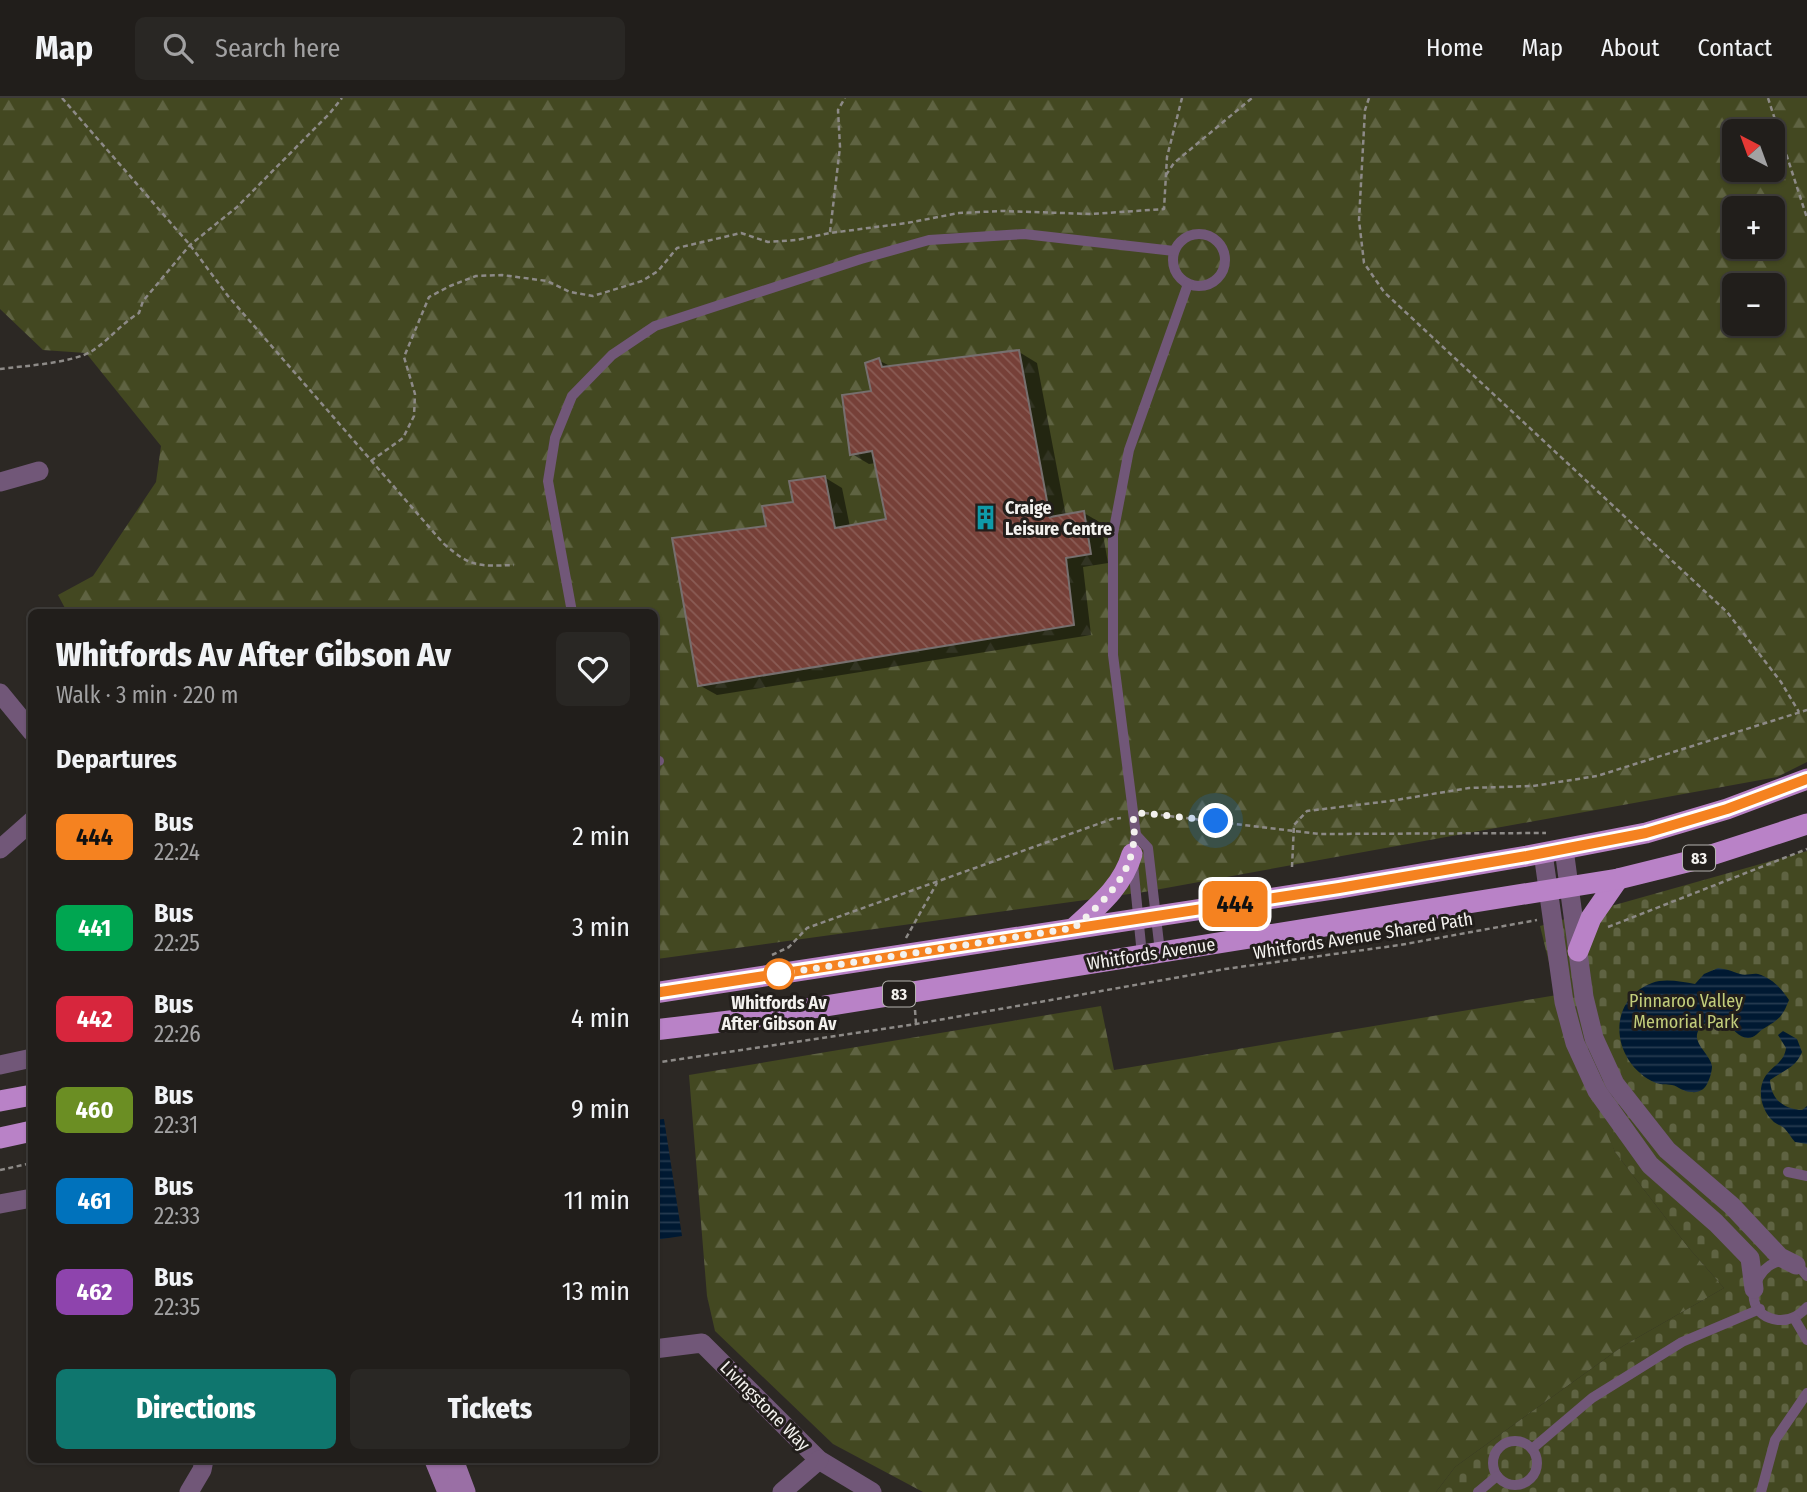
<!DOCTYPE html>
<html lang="en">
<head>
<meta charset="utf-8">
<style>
  :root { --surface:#211e1b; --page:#292724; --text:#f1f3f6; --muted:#a2a2a3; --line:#3e3c3a; --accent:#0f766e }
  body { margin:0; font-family:"Fira Sans Condensed",sans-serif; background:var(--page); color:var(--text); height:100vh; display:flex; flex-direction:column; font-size:26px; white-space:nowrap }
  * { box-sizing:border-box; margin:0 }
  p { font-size:23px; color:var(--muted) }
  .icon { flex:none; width:38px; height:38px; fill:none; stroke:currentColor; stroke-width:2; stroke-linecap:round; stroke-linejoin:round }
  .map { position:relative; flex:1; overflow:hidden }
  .drawer { position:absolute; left:28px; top:511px; width:630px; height:854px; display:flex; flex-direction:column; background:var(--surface); border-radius:10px; box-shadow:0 2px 5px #0004,0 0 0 2px var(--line) }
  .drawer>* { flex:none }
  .badge { padding:0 14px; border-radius:10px; font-size:24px; line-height:46px }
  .needle { width:46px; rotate:319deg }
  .fabs { position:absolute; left:1722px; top:21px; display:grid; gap:14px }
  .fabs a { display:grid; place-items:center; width:63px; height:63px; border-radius:10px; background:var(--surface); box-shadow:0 2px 5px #0004,0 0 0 2px var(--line); font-size:35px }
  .you { position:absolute; width:35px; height:35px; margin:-18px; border:5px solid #fff; border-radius:50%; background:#1a73e8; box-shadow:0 0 0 10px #1a73e833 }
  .map>.badge { position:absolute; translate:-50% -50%; box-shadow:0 0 0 4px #fff }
  h2 { padding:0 28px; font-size:26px; line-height:63px }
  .round { display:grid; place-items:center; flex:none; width:74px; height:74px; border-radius:10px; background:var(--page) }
  .overview { display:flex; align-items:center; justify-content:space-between; height:119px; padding:0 28px }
  h1 { font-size:33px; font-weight:800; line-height:52px }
  .cta { display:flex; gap:14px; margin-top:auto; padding:14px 28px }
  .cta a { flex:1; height:80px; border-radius:10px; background:var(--accent); color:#fff; font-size:28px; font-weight:800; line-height:80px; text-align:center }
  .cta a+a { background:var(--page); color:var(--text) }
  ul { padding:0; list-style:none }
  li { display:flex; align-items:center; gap:21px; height:91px; padding:0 28px }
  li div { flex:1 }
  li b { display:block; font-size:26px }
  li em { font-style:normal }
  li .badge { min-width:77px; font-weight:700; text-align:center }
  header { display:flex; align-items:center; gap:42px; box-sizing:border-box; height:98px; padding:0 35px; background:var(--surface); border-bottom:2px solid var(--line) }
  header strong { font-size:33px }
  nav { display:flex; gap:38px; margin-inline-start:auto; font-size:24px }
  .search { width:490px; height:63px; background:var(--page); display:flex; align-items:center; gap:18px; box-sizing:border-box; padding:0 24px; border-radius:10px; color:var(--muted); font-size:26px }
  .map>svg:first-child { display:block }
  .forest { fill:url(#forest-firs); fill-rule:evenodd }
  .cemetery { fill:url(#cemetery-stones) }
  .water { fill:url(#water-rules) }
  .shadow { fill:#0007 }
  .building { fill:url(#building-back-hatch); stroke:#766f6e; stroke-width:2 }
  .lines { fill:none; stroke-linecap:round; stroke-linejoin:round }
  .path { stroke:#8d8a87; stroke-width:2.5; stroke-dasharray:5 3.5; stroke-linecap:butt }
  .lane { stroke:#715778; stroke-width:10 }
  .street { stroke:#715778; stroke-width:19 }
  .secondary { stroke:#9a6fa5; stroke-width:21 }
  .primary { stroke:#b982c7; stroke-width:21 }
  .line-casing { stroke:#fff; stroke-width:16 }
  .line { stroke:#f58220; stroke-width:10 }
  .walk { stroke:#f3f1ee; stroke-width:7; stroke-dasharray:0 12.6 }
  .stop-dot { fill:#fff; stroke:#f58220; stroke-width:3.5 }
  .labels { text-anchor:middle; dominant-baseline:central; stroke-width:6; stroke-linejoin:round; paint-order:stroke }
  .shield { fill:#221e1b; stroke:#b4b2af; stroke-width:2 }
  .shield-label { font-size:16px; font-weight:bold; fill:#f3f1ee }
  .poi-label { font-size:18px; font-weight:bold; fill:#f3f1ee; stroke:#221e1b; text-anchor:start }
  .street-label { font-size:18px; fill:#f3f1ee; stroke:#221e1b }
  .park-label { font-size:18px; fill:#c2cd7b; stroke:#221e1b }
  .stop-label { font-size:18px; font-weight:bold; fill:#f3f1ee; stroke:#221e1b }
</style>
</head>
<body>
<header>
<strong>Map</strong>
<div class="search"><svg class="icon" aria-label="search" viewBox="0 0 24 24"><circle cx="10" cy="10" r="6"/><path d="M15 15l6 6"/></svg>Search here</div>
<nav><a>Home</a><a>Map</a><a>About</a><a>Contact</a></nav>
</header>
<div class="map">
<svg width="1807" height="1394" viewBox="0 0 1807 1394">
  <defs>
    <pattern id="forest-firs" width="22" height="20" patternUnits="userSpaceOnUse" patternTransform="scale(1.75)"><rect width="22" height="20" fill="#434821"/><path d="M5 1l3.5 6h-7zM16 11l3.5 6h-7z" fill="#5f6342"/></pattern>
    <pattern id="cemetery-stones" width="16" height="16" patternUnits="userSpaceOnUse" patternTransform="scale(1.75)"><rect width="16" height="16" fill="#434821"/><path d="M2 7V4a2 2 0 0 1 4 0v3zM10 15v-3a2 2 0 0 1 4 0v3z" fill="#5f6342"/></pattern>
    <pattern id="water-rules" width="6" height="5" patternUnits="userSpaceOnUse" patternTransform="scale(1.75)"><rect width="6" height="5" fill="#001932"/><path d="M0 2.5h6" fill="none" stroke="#263b50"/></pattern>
    <pattern id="building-back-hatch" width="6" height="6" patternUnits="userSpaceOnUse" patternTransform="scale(1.75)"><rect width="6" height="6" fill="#764038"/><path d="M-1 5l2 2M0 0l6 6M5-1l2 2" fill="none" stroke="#8a5c55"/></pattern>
  </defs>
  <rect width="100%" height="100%" fill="#2c2824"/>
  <g class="forest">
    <path d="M0 0H1807V664L1777 679 1144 794 657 861 654 859V514H67L58 497 93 478 156 384 161 348 86 255 43 252 0 211ZM1734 33H1773V72H1734ZM1734 110H1773V149H1734ZM1734 187H1773V226H1734Z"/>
    <path d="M1557 897 1615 1054 1688 1149 1724 1190 1623 1248 1455 1369 1436 1394H923L833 1346 715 1233 707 1198 689 977 1101 908 1114 972Z"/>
  </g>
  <path class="cemetery" d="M1807 753V1394H1436L1455 1369 1623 1248 1724 1190 1688 1149 1615 1054 1572 958 1540 828Z"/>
  <g class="water">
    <path d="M1718 870C1727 871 1731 873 1740 876 1746 878 1752 875 1758 876 1772 880 1782 891 1789 902 1782 920 1778 922 1763 931 1758 934 1755 940 1748 940 1739 940 1731 929 1725 923 1716 922 1706 922 1700 930 1689 944 1710 955 1712 968 1712 973 1710 980 1708 984 1705 991 1700 995 1691 994 1683 994 1678 988 1672 987 1666 986 1662 987 1656 985 1612 966 1604 903 1652 885 1665 880 1682 884 1695 886L1704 876Z"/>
    <path d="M1783 933 1797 941 1802 954C1796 970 1782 973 1770 982 1771 1001 1783 1011 1802 1012L1807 1008V1046L1795 1044C1791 1040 1789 1035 1785 1031 1782 1027 1776 1027 1772 1022 1761 1011 1756 990 1767 976 1775 966 1784 964 1786 950L1778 937Z"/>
    <path d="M664 1021 682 1138 655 1142V1022Z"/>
  </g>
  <path class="shadow" d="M1019 254 1037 265 1066 418 1084 415 1101 425 1108 465 1083 469 1091 537 717 597 699 587 768 430 824 379 842 390 850 429 888 422 876 365 869 366 852 356 873 295 878 262 892 269Z"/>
  <path class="building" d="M1019 252 1050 419 1084 413 1091 456 1066 460 1074 527 698 588 672 440 766 428 762 408 793 404 789 383 825 378 835 430 886 421 872 353 850 357 842 297 871 293 865 265 879 260 882 269Z"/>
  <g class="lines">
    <g class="path">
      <path d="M62 0 190 147 228 198 443 445C471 470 479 468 514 467"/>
      <path d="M1369 0 1365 12 1359 122 1364 165 1384 194 1727 514 1781 584 1799 614"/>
      <path d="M1768 0 1807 120"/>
      <path d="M1166 77 1174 65 1252 0"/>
      <path d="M830 134 840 49 838 12 845 0"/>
      <path d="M0 271C23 268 73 265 92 253 109 242 122 225 139 215L143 203 190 147 237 109 330 15 342 0"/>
      <path d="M371 363 403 340 414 318 415 296 404 259 429 199 450 188 476 178 502 177 547 183 570 194 593 198 642 183 658 173 677 150 741 135 768 144 796 142 830 135 907 125 959 115 1002 113 1092 116 1164 111 1167 59 1182 0"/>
      <path d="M1144 715 1319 736 1546 735"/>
      <path d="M1292 769 1294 727 1307 713 1390 703 1469 690 1533 688 1597 678 1807 612"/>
      <path d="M1608 829 1807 751"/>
      <path d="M906 840 937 785"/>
      <path d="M772 857 789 849 807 830 1112 721 1121 720"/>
      <path d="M915 912 916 926"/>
      <path d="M654 965 916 926 1225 871 1400 847 1537 822"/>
      <path d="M0 1072 32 1065"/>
    </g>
    <g class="lane">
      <circle cx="1199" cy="162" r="26"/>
      <path d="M572 514 548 383 555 340 572 298 612 257 655 228 861 161 929 142 1024 136 1174 153"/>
      <path d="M654 663H659"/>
      <path d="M1136 737 1148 750 1160 854"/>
      <path d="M1142 857 1132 756 1136 737 1113 557V436L1129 352 1188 186"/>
      <path d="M1788 1074 1807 1078"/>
      <path d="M1807 1178C1772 1130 1724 1214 1778 1222 1790 1223 1799 1218 1807 1209"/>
      <path d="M1794 1220 1807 1242"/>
      <circle cx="1515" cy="1365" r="22"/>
      <path d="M1533 1350 1592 1300 1682 1244 1760 1211"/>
      <path d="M1478 1394 1497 1378"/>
      <path d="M1761 1394 1775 1342 1807 1295"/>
    </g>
    <g class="street">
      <path d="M0 384 39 373"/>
      <path d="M0 595 32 634"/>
      <path d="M0 751 32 723"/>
      <path d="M1564 751 1584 899 1594 940 1615 986 1667 1052 1732 1108 1780 1159 1796 1167"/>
      <path d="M1543 755 1564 904 1575 945 1597 993 1650 1067 1716 1125 1750 1160 1754 1191"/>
      <path d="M0 967 32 960"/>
      <path d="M0 1106 32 1100"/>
      <path d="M654 1251 702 1245 819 1362 872 1394"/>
      <path d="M189 1394 202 1372 204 1362"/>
      <path d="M782 1394 819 1362"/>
    </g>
    <g class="secondary">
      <path d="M435 1362 448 1394"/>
      <path d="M453 1362 465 1394"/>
    </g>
    <g class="primary">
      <path d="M1074 830C1098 808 1123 788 1132 756"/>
      <path d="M1578 853 1591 820 1618 781"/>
      <path d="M654 895 1339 790 1527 758 1646 735 1727 711 1807 681"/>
      <path d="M654 932 738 922 1618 781 1699 761 1807 726"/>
      <path d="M0 1003 32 997"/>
      <path d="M0 1040 32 1033"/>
    </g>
  </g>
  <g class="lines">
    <defs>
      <path id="line" d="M654 895 1339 790 1527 758 1646 735 1727 711 1807 681"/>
    </defs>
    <use href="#line" class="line-casing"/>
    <use href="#line" class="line"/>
    <path class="walk" d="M779 876 1074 830C1109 798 1141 771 1133 718L1143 715 1216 723"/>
  </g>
  <defs>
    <symbol id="building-bare" viewBox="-9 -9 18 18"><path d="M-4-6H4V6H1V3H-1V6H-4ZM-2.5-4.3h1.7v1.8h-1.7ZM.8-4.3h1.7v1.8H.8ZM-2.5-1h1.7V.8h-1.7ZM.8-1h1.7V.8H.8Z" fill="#0f9aa8" stroke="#221e1b" stroke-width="2.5" paint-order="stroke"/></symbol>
  </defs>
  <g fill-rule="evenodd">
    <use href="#building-bare" x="968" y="402" width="35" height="35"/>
  </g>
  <circle class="stop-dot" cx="779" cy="876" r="14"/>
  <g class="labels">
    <g class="shield">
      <rect x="1683" y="747.5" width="32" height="25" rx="5"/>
      <rect x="883" y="883.5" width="32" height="25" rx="5"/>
    </g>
    <g class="shield-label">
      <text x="1699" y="760">83</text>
      <text x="899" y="896">83</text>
    </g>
    <g class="poi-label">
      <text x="1005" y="410">Craige<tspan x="1005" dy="21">Leisure Centre</tspan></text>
    </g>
    <g class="street-label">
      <text transform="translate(1363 838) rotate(-9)">Whitfords Avenue Shared Path</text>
      <text transform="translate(1151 856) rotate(-9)">Whitfords Avenue</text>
      <text transform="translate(765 1308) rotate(45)">Livingstone Way</text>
    </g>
    <g class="park-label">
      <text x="1686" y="903">Pinnaroo Valley<tspan x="1686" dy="21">Memorial Park</tspan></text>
    </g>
    <g class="stop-label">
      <text x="779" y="905">Whitfords Av<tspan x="779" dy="21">After Gibson Av</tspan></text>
    </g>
  </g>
</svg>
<div class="fabs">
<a><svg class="needle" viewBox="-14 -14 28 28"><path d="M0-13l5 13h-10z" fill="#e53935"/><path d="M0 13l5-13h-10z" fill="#a2a2a3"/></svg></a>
<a>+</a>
<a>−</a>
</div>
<div class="you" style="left:1216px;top:723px"></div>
<b class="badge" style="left:1235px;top:806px;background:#f58220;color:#111">444</b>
<section class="drawer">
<div class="overview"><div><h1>Whitfords Av After Gibson Av</h1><p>Walk · 3 min · 220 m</p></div><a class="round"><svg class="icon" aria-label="heart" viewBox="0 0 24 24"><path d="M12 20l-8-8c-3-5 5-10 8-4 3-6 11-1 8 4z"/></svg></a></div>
<h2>Departures</h2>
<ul>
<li><span class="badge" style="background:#f58220;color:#111">444</span><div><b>Bus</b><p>22:24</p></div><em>2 min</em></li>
<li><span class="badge" style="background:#00a651;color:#fff">441</span><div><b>Bus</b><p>22:25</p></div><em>3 min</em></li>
<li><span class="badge" style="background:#d7263d;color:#fff">442</span><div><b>Bus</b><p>22:26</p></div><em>4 min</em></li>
<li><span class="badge" style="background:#6b8e23;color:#fff">460</span><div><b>Bus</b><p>22:31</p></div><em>9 min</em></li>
<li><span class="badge" style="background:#0072bc;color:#fff">461</span><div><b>Bus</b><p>22:33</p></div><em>11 min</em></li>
<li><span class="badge" style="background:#8e44ad;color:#fff">462</span><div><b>Bus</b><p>22:35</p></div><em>13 min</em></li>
</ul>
<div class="cta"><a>Directions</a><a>Tickets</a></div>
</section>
</div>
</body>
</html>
